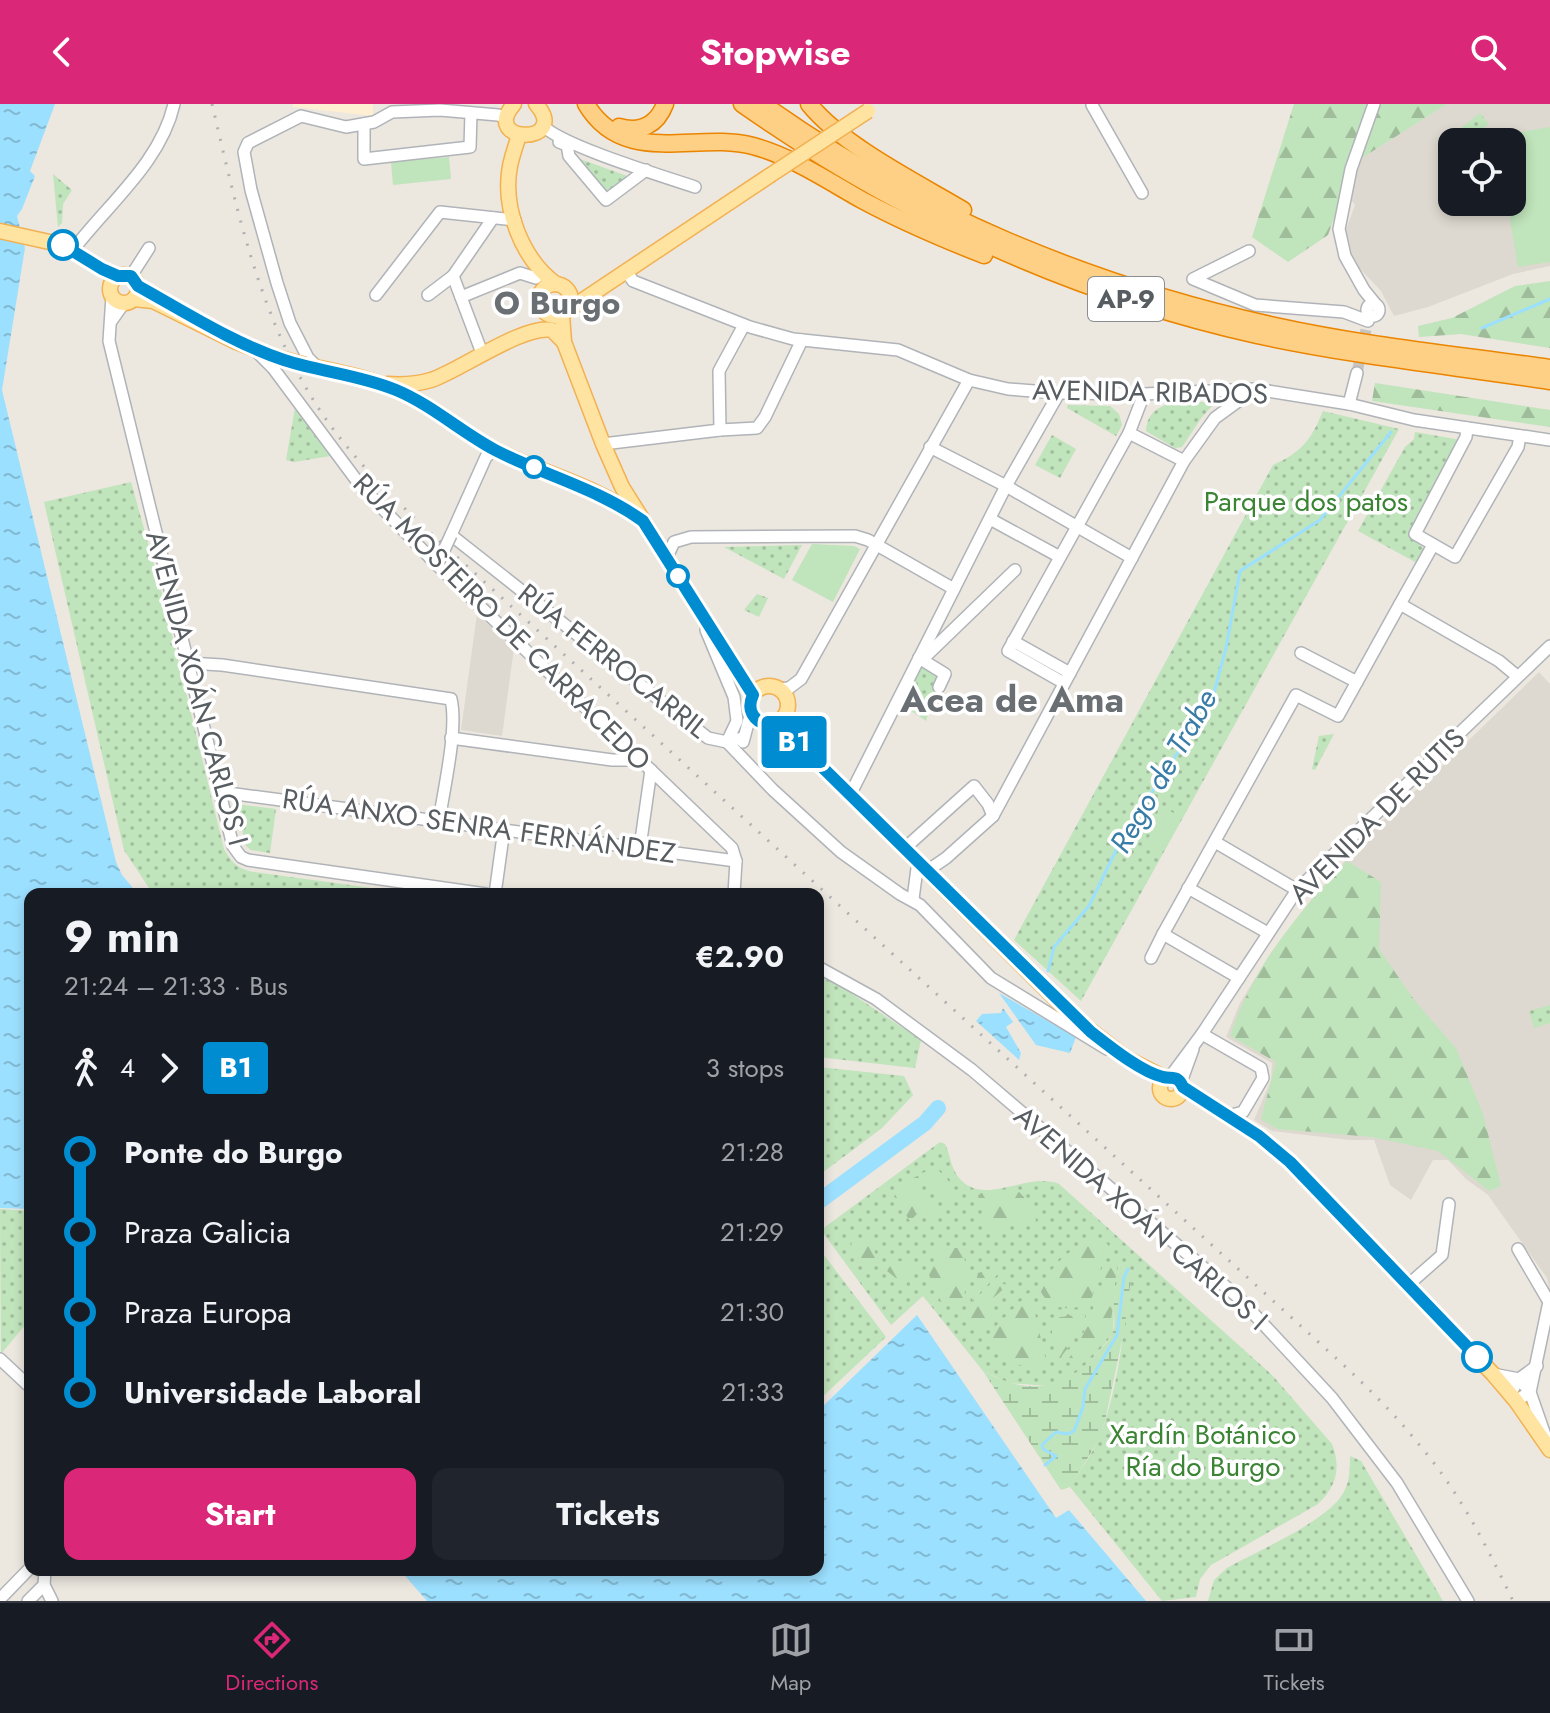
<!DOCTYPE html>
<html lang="en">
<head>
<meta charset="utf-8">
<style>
  :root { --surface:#171b24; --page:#20242c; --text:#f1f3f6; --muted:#9ea1a6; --line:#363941; --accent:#db2777 }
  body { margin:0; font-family:Jost,sans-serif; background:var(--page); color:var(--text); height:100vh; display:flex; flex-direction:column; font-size:30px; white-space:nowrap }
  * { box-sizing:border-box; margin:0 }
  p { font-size:26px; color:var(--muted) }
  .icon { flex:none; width:44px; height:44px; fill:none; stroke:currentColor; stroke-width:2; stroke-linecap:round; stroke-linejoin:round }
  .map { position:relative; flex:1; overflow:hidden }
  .side { position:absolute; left:24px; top:784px; width:800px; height:688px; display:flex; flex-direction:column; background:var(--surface); border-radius:16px; box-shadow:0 4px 12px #0003 }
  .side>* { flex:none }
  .badge { padding:0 16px; border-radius:6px; font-size:28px; line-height:52px }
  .buttons { position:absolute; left:1438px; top:24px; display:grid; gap:16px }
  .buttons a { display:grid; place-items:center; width:88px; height:88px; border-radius:16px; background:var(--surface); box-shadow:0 4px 12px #0003; font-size:40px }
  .map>.badge { position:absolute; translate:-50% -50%; box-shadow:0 0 0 4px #fff }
  .legs { display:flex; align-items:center; gap:12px; height:88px; padding:0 40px; font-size:26px }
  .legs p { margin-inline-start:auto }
  .headline { display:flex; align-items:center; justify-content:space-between; height:136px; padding:0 40px }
  h1 { font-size:44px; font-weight:700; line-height:60px }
  .action { display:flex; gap:16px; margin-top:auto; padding:16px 40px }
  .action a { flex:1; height:92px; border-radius:16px; background:var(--accent); color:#fff; font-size:32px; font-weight:700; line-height:92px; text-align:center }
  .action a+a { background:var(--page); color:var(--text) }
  ul { padding:0 40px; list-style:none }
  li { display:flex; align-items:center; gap:28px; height:80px; font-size:30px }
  li i { display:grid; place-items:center; width:12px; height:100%; margin:0 10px; background:currentColor }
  li i::after { content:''; width:20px; height:20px; margin:-10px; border:6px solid; border-radius:50%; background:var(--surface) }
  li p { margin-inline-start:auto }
  li:first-child i { background:linear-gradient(#0000 50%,currentColor 0) }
  li:last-child i { background:linear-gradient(currentColor 50%,#0000 0) }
  header { display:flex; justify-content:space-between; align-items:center; height:104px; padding:0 40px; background:var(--accent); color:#fff; font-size:36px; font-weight:700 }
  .dock { display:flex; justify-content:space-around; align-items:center; height:112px; border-top:2px solid var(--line); background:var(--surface); font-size:22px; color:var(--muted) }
  .dock a { display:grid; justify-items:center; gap:4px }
  .dock .selected { color:var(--accent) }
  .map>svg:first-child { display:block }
  .commercial { fill:#feeed2 }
  .education { fill:#ded9d0; fill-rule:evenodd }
  .green { fill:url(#green-dots) }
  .forest { fill:url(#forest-firs) }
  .wetland { fill:url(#wetland-marsh) }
  .pitch { fill:#c0e4bb }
  .water { fill:url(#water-ripples) }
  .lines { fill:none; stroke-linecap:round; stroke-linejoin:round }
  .stream { stroke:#9ce0ff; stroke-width:3 }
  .river { stroke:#9ce0ff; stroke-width:16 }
  .minor-tunnel { stroke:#c7c4c0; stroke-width:11; stroke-dasharray:11 5.5; stroke-linecap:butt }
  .minor-casing { stroke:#b0b4b8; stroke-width:14 }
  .major-casing { stroke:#f2b152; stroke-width:17 }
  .highway-casing { stroke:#eb8500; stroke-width:19 }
  .minor { stroke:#fff; stroke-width:11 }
  .major { stroke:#ffe4a1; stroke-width:14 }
  .highway { stroke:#fdd085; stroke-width:16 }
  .rail { stroke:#afb0b1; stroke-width:3; stroke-dasharray:2 10; stroke-linecap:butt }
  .minor-bridge-casing { stroke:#b0b4b8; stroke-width:14; stroke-linecap:butt }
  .major-bridge-casing { stroke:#f2b152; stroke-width:17; stroke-linecap:butt }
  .minor-bridge { stroke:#fff; stroke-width:11 }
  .major-bridge { stroke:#ffe4a1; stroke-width:14 }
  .line-1-casing { stroke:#fff; stroke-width:18 }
  .line-1 { stroke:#008cd1; stroke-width:12 }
  .stop-1-dot { fill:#fff; stroke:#008cd1; stroke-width:4 }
  .labels { text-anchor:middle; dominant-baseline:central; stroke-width:7; stroke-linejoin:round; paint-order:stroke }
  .shield { fill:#fff; stroke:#8a8e90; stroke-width:2 }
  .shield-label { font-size:26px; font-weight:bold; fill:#585d61 }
  .street-label { font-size:28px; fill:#585d61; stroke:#fff }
  .park-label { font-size:28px; fill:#3a8434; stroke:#fff }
  .water-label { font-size:30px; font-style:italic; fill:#387ca7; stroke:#fff }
  .quarter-label { font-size:32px; font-weight:bold; fill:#696f73; stroke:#fff }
  .district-label { font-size:36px; font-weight:bold; fill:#696f73; stroke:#fff }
</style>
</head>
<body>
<header><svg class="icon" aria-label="back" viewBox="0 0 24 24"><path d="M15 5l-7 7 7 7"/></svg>Stopwise<svg class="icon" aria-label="search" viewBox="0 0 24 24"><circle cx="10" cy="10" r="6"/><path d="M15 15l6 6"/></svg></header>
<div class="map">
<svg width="1550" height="1497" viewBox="0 0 1550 1497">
  <defs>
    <pattern id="green-dots" width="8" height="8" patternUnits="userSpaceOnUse" patternTransform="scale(2)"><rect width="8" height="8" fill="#c0e4bb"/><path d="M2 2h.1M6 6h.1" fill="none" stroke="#9fbc9b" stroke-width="1.8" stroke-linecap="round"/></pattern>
    <pattern id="forest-firs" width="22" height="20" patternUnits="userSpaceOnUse" patternTransform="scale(2)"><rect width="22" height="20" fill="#c0e4bb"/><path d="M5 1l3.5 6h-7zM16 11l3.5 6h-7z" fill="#9fbc9b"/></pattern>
    <pattern id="wetland-marsh" width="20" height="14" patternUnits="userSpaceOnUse" patternTransform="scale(2)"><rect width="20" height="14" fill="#c0e4bb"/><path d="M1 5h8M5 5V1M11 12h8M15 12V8" fill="none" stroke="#9fbc9b"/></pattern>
    <pattern id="water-ripples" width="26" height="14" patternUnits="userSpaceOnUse" patternTransform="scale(2)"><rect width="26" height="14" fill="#9ce0ff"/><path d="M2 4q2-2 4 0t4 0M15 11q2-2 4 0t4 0" fill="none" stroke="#82b9d2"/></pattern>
  </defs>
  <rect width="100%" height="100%" fill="#ece7df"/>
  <path class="commercial" d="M293 0H373V12L293 3Z"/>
  <g class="education">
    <path d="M1447 0H1550V162L1513 170 1428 203 1394 212 1381 187 1350 154 1343 134 1355 101 1350 94 1353 59ZM1452 38H1512V98H1452Z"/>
    <path d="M477 510 514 544 502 632 461 626Z"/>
    <path d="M1539 568 1550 580V1189L1547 1174 1488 1091 1466 1075 1448 1056H1433L1411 1096 1390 1081 1374 1036H1349L1272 1027 1254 1016 1271 976 1272 959 1226 933 1240 899 1270 850 1310 797 1372 726 1434 670Z"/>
  </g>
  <g class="green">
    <path d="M1480 9 1489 20 1466 38H1452L1448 34Z"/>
    <path d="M580 55 630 73 607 91Z"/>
    <path d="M53 70 72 86 63 100 62 119 58 123Z"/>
    <path d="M1212 298 1214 300 1202 313 1182 343 1175 344 1146 327C1148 293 1188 298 1212 298Z"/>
    <path d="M1068 301 1110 302 1119 310 1122 321 1116 332 1067 304Z"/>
    <path d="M295 304 330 352 294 358 286 356Z"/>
    <path d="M1323 307 1399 325 1081 897 1014 836 1273 361C1302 348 1311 336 1323 307Z"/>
    <path d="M1415 328 1461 336 1411 432 1424 445 1417 459 1358 427 1405 343 1414 335Z"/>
    <path d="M1052 331 1076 345 1060 374 1035 361Z"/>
    <path d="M131 378 161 486 224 745C232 759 238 765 254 768L416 790H153L124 746 44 398Z"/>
    <path d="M802 441 784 475 724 443Z"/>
    <path d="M757 490 768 494 759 513 744 506Z"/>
    <path d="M923 560 940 570 926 617 901 600Z"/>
    <path d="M1334 630 1315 666 1312 665 1319 632Z"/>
    <path d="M236 700 276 705 270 749 251 746 246 742Z"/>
    <path d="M818 871 846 886 921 936 915 964 818 953Z"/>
    <path d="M1550 901V919L1534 924 1529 907Z"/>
    <path d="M818 963 904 972 913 991 882 1024 818 1072Z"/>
    <path d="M940 1038 945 1040C951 1052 950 1064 960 1075 984 1103 1029 1067 1059 1080L1273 1272 1332 1340C1341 1363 1337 1382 1318 1400L1211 1461 1200 1475 1196 1493 1162 1497 1070 1383C1079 1367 1092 1351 1099 1334 1120 1282 1123 1223 1132 1168L1120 1160 1114 1197 1113 1230 1092 1255 1070 1275 1048 1282 1009 1279 983 1267 923 1192 891 1221 821 1126Z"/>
    <path d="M0 1105 30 1107V1215L1 1250Z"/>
    <path d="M818 1143 886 1233 818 1297Z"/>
    <path d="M1350 1352 1361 1357 1443 1497H1208L1214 1476 1227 1464C1258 1447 1320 1420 1340 1394 1350 1381 1350 1367 1350 1352Z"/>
  </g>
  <g class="forest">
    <path d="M1294 0H1447L1354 59 1328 131 1288 158 1252 133Z"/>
    <path d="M1550 177V244L1461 230 1419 233 1418 222 1452 214 1515 182Z"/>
    <path d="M1375 279 1550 306V323L1372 297Z"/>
    <path d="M1347 757 1381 778 1379 845 1415 897 1456 944 1483 1010 1501 1082 1489 1087 1438 1047 1372 1033 1277 1025 1261 1015 1276 958 1230 932C1252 864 1298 809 1347 757Z"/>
    <path d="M934 1063 945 1072 956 1088 953 1097 941 1092 937 1082 927 1077 922 1079 920 1086 938 1108 936 1114 931 1116 918 1109 910 1117 894 1092 906 1078Z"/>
    <path d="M1000 1087 1019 1088C1027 1096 1035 1106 1036 1117L1032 1123 1012 1118 997 1128 978 1117 983 1105C979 1099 976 1095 981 1089Z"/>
    <path d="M864 1134 873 1142 876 1153 869 1166 851 1143 852 1136Z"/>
    <path d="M1102 1135 1108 1141 1110 1150 1102 1160 1090 1200C1071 1206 1052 1208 1041 1188 1049 1161 1074 1139 1102 1135Z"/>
    <path d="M940 1144H959C970 1159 968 1181 962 1198L951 1200 941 1197 929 1171 934 1161 933 1148Z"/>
    <path d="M908 1156 915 1160 906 1182 887 1167 888 1159Z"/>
    <path d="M1116 1156H1119C1112 1180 1116 1219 1103 1238 1096 1249 1085 1257 1076 1265L1067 1257C1093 1224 1093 1186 1116 1156Z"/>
    <path d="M989 1165 999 1169 972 1197 978 1169Z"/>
    <path d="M1000 1179 1008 1181 992 1195 993 1214 981 1232 967 1222 964 1213Z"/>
    <path d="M1030 1188 1047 1261C1025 1265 1005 1260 990 1243V1228Z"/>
    <path d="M1086 1210 1077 1232 1057 1258 1052 1236V1214Z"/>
  </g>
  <path class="wetland" d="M1120 1160 1132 1168 1124 1227 1105 1317 1098 1337 1070 1383 1061 1386 983 1267C1028 1292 1065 1287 1098 1248 1103 1242 1111 1235 1113 1228 1116 1218 1113 1206 1114 1197 1116 1184 1118 1172 1120 1160Z"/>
  <g class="pitch">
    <path d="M1550 23V158L1518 163 1507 98H1512V38H1497L1496 32Z"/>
    <path d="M449 53 451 75 393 81 391 58Z"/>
    <path d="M812 440 854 442 860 445 833 498 792 476Z"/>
    <path d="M1165 704 1182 714 1163 748 1146 738Z"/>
  </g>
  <g class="water">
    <path d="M0 0H55L30 67 35 72 22 105 17 112 25 144 2 286 116 758 122 771 138 790H30V1105L0 1104Z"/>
    <path d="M999 889 1076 933 1070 949 1036 941Z"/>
    <path d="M1003 904 1013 918 1006 923 1021 949 1019 956 976 917 982 910 1001 909Z"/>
    <path d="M917 1211 1056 1414 1069 1406 1146 1497H427L400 1466H818V1307Z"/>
  </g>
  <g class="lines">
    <g class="stream">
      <path d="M1482 224 1550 195"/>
      <path d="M1048 867 1054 843 1089 802 1122 734 1212 596 1226 544 1240 467 1320 416 1391 328"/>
      <path d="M1045 1361 1056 1352 1043 1345 1042 1341 1056 1328 1068 1330 1074 1327 1083 1303 1085 1285 1117 1231 1124 1173 1128 1165"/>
    </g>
    <path class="river" d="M818 1098 925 1019 938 1004"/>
    <path class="minor-tunnel" d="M1357 269 1367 221"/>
    <defs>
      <g id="minor">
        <path d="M1374 0 1351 65 1339 125 1345 152 1364 186 1377 202"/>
        <path d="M1092 1 1142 89"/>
        <path d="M364 20V55L470 43 471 9"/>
        <path d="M542 21C562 42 663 72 695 83"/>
        <path d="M559 38 567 41 569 52 606 96 646 66"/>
        <path d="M73 146C108 100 161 58 174 0"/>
        <path d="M1249 147 1193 175 1255 201 1344 208 1368 217"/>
        <path d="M626 167 633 177 750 223 793 235 898 246 969 276 1008 285 1059 289 1144 290 1255 285 1349 300 1414 316 1550 336"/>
        <path d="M131 172 149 144"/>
        <path d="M376 191 440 108 515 116"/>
        <path d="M428 191 453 172"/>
        <path d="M112 192 109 237 233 742 241 753 248 756 486 790"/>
        <path d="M461 193 520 169 536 174"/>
        <circle cx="1373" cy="206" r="6"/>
        <path d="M112 216 124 199"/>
        <path d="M257 248 273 264 360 381 437 461 732 744 736 757 734 790"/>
        <path d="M482 249 453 172 493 114"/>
        <path d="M317 263 308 254 290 219 277 179 251 86 244 48 248 39 301 12 346 23 374 18 392 8 440 6 498 11 507 14"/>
        <path d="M1349 300 1357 269"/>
        <path d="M1467 324 1466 333 1415 430 1455 453 1518 343 1520 332"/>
        <path d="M720 326 719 267 744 221"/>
        <path d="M1129 329 1184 357"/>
        <path d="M603 340 720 326 757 324 765 313 802 236"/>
        <path d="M930 343 1006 382 1132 454"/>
        <path d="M494 346 486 353 451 431 708 634 727 638 742 634"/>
        <path d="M990 415 1060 453"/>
        <path d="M1433 441 1400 500 1499 557 1517 572"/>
        <path d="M667 453 674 438 691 433 855 432 868 436 954 485"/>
        <path d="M706 526 734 593 737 617 727 638"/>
        <path d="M1013 537 1070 569"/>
        <path d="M1301 549 1357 578"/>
        <path d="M919 554 927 551 1015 466"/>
        <path d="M919 554 945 570 939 583"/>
        <path d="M189 559 222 561 451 595C458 625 444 684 439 717"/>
        <path d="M1064 579 1008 547 1129 329 1144 290"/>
        <path d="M778 585 789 584 801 575 969 276"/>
        <path d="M451 634 612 656H639"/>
        <path d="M727 638 773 686 841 748 900 790 920 801 991 874 1107 945"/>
        <path d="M743 638 751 608"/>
        <path d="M221 688 736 757"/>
        <path d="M850 691 1006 382 1059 289"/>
        <path d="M1215 738 1297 786"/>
        <path d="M640 743 651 666"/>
        <path d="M905 744 974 682 988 700 993 712"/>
        <path d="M927 767 946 754 993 712 1184 357 1215 314 1252 287"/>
        <path d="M1188 784 1268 829"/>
        <path d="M495 790 504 725"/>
        <path d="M913 795 918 757"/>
        <path d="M1151 854 1163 830"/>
        <path d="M818 863 876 895 972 966 1239 1194 1332 1294 1397 1379 1468 1497"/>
        <path d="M1239 874 1163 830 1296 591 1338 612 1400 500"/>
        <path d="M1202 930 1261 964 1263 974 1243 1008 1228 1012"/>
        <path d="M1170 973 1202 930 1297 786 1550 542"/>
        <path d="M1181 978 1193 945"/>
        <path d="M1518 1145 1549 1198 1530 1288 1547 1337"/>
        <path d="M1408 1181 1442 1151 1449 1100"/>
        <path d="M0 1255 30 1283"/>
        <path d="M1493 1270 1519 1275 1537 1262"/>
        <path d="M1510 1290 1519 1275 1530 1288 1516 1297"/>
        <path d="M44 1481 52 1497"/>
        <path d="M0 1495 30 1464"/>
        <path d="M28 1497 44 1481 45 1466"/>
      </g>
      <g id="major">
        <path d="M514 0C479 41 572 41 536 0"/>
        <path d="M519 31C516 41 512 52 510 62 502 104 522 155 556 180"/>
        <path d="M0 127 63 141 102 165 118 172"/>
        <circle cx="124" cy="185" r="14"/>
        <circle cx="555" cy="196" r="16"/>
        <path d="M138 182 159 193"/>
        <path d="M134 195 153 197 234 237 276 253"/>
        <path d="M568 206 769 72"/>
        <path d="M562 211 564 238 603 340 622 383 753 591"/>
        <path d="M305 261C341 268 379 276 412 293 441 309 466 331 496 346 541 369 594 381 636 412"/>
        <path d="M387 280C401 281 418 280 431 276 459 267 524 220 552 226L564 238"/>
        <circle cx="769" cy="601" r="19"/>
        <path d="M771 620 817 658 1077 916 1126 954 1165 974"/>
        <circle cx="1171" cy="984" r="11"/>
        <path d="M1183 983 1259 1032 1290 1058 1493 1270 1516 1297 1550 1346"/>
      </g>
      <g id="highway">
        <path d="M586 0C624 64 695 27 753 42 791 52 828 77 862 96 901 117 943 135 984 151"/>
        <path d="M742 0C898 109 1070 189 1257 231 1354 252 1452 262 1550 277"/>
        <path d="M763 0C915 109 1092 182 1275 222 1366 242 1458 251 1550 264"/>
        <path d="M809 0C843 42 916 78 963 106"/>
        <path d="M619 23C641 29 657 21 665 0"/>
      </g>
    </defs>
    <use href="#minor" class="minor-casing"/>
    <use href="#major" class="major-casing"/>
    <use href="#highway" class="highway-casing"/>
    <use href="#minor" class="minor"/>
    <use href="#major" class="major"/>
    <use href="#highway" class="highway"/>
    <path class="rail" d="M212 0C237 106 260 216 321 308 350 351 385 386 422 421L1349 1266C1374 1290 1399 1315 1421 1343 1460 1389 1487 1443 1513 1497"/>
    <defs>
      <path id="minor-bridge" d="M437 461 451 431"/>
      <g id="major-bridge">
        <path d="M769 72 868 7"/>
        <path d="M276 253 305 261"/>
      </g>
    </defs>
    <use href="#minor-bridge" class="minor-bridge-casing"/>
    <use href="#major-bridge" class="major-bridge-casing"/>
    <use href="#minor-bridge" class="minor-bridge"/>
    <use href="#major-bridge" class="major-bridge"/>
  </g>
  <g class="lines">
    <defs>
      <path id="line-1" d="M63 141 102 165 118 172H131L138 182C185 208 233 239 284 256 321 268 360 271 396 286 432 301 461 328 495 346 543 371 597 384 643 417L753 591C746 606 754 620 771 620L817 658 1091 928C1109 942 1141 968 1163 973 1173 975 1178 971 1183 983L1259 1032 1290 1058 1477 1253"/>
    </defs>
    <use href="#line-1" class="line-1-casing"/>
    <use href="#line-1" class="line-1"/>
  </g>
  <g class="stop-1-dot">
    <circle cx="63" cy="141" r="14"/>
    <circle cx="534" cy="363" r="10"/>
    <circle cx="678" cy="472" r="10"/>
    <circle cx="1477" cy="1253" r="14"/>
  </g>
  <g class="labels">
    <rect class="shield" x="1088" y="173" width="76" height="44" rx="6"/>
    <g class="shield-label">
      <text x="1126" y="195">AP-9</text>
    </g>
    <g class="street-label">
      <text transform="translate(1150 288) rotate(1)">AVENIDA RIBADOS</text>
      <text transform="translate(502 518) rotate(45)">RÚA MOSTEIRO DE CARRACEDO</text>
      <text transform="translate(613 557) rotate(38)">RÚA FERROCARRIL</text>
      <text transform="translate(197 584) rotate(75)">AVENIDA XOÁN CARLOS I</text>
      <text transform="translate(1377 712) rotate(-45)">AVENIDA DE RUTIS</text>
      <text transform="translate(479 722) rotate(8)">RÚA ANXO SENRA FERNÁNDEZ</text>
      <text transform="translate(1141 1114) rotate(41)">AVENIDA XOÁN CARLOS I</text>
    </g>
    <g class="park-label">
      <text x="1306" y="397">Parque dos patos</text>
      <text x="1203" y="1330">Xardín Botánico<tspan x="1203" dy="32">Ría do Burgo</tspan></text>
    </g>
    <g class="water-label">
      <text transform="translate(1163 667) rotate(-60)">Rego de Trabe</text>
    </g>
    <g class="quarter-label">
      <text x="557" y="199">O Burgo</text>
    </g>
    <g class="district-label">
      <text x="1012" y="595">Acea de Ama</text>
    </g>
  </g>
</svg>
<div class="buttons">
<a><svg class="icon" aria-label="locate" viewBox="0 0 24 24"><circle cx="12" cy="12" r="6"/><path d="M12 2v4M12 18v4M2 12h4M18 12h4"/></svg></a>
</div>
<b class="badge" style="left:794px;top:638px;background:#008cd1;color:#fff">B1</b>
<section class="side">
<div class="headline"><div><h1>9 min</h1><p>21:24 – 21:33 · Bus</p></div><b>€2.90</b></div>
<div class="legs"><svg class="icon" aria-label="walk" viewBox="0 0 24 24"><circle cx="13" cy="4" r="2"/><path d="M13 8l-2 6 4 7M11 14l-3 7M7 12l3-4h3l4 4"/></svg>4<svg class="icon" aria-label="forward" viewBox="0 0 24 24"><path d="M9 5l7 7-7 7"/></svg><b class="badge" style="background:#008cd1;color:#fff">B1</b><p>3 stops</p></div>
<ul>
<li><i style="color:#008cd1"></i><b>Ponte do Burgo</b><p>21:28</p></li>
<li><i style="color:#008cd1"></i><span>Praza Galicia</span><p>21:29</p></li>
<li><i style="color:#008cd1"></i><span>Praza Europa</span><p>21:30</p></li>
<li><i style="color:#008cd1"></i><b>Universidade Laboral</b><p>21:33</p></li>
</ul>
<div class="action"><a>Start</a><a>Tickets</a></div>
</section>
</div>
<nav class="dock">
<a class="selected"><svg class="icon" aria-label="directions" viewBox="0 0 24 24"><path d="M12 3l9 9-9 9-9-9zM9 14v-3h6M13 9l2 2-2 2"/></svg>Directions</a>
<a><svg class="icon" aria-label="map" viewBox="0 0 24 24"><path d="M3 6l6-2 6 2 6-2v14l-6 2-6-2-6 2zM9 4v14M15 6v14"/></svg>Map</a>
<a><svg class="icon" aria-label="tickets" viewBox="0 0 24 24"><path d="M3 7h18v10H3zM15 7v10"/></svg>Tickets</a>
</nav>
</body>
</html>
